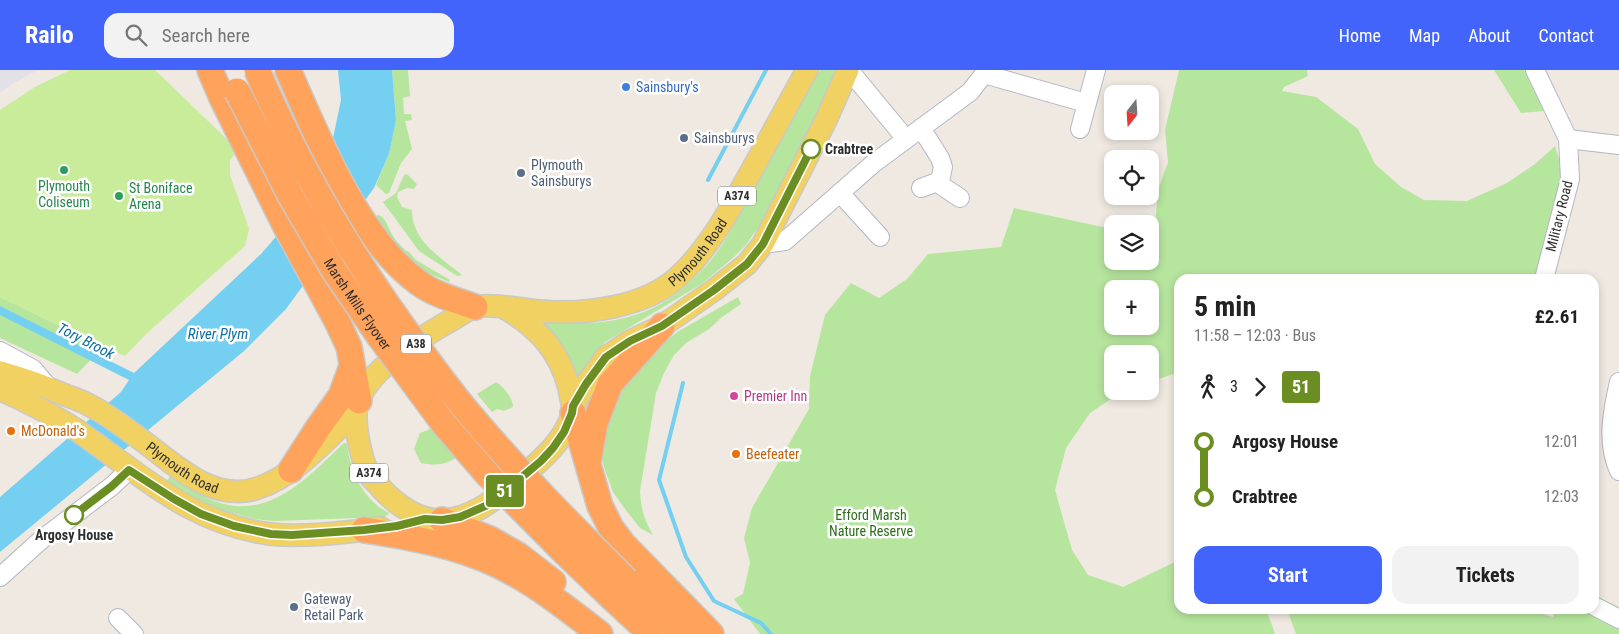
<!DOCTYPE html>
<html lang="en">
<head>
<meta charset="utf-8">
<style>
  :root { --surface:#fff; --page:#f2f2f2; --text:#222; --muted:#767676; --accent:#4264fb }
  body { margin:0; font-family:"Roboto Condensed",sans-serif; background:var(--page); color:var(--text); height:100vh; display:flex; flex-direction:column; font-size:19px; white-space:nowrap }
  * { box-sizing:border-box; margin:0 }
  p { font-size:16px; color:var(--muted) }
  .icon { flex:none; width:28px; height:28px; fill:none; stroke:currentColor; stroke-width:2; stroke-linecap:round; stroke-linejoin:round }
  .map { position:relative; flex:1; overflow:hidden }
  .panel { position:absolute; left:1174px; top:204px; width:425px; height:340px; display:flex; flex-direction:column; background:var(--surface); border-radius:15px; box-shadow:0 2px 8px #0003 }
  .panel>* { flex:none }
  .badge { padding:0 10px; border-radius:4px; font-size:18px; line-height:32px }
  .needle { width:32px; rotate:197deg }
  .controls { position:absolute; left:1104px; top:15px; display:grid; gap:10px }
  .controls a { display:grid; place-items:center; width:55px; height:55px; border-radius:10px; background:var(--surface); box-shadow:0 2px 8px #0003; font-size:25px }
  .map>.badge { position:absolute; translate:-50% -50%; box-shadow:0 0 0 2px #fff }
  .legs { display:flex; align-items:center; gap:8px; height:55px; padding:0 20px; font-size:16px }
  .legs p { margin-inline-start:auto }
  .headline { display:flex; align-items:center; justify-content:space-between; height:85px; padding:0 20px }
  h1 { font-size:28px; font-weight:700; line-height:38px }
  .button { display:flex; gap:10px; margin-top:auto; padding:10px 20px }
  .button a { flex:1; height:58px; border-radius:15px; background:var(--accent); color:#fff; font-size:20px; font-weight:700; line-height:58px; text-align:center }
  .button a+a { background:var(--page); color:var(--text) }
  ul { padding:0 20px; list-style:none }
  li { display:flex; align-items:center; gap:18px; height:55px; font-size:19px }
  li i { display:grid; place-items:center; width:8px; height:100%; margin:0 6px; background:currentColor }
  li i::after { content:''; width:12px; height:12px; margin:-6px; border:4px solid; border-radius:50%; background:var(--surface) }
  li p { margin-inline-start:auto }
  li:first-child i { background:linear-gradient(#0000 50%,currentColor 0) }
  li:last-child i { background:linear-gradient(currentColor 50%,#0000 0) }
  header { display:flex; align-items:center; gap:30px; box-sizing:border-box; height:70px; padding:0 25px; background:var(--accent); color:#fff }
  header strong { font-size:24px }
  nav { display:flex; gap:28px; margin-inline-start:auto; font-size:18px }
  .search { width:350px; height:45px; background:var(--page); display:flex; align-items:center; gap:12px; box-sizing:border-box; padding:0 18px; border-radius:15px; color:var(--muted); font-size:19px }
  .map>svg:first-child { display:block }
  .industrial { fill:#e3e1e8 }
  .green { fill:#b6e59e; fill-rule:evenodd }
  .pitch { fill:#c9ec9a }
  .water { fill:#75cff0 }
  .lines { fill:none; stroke-linecap:round; stroke-linejoin:round }
  .stream { stroke:#75cff0; stroke-width:4 }
  .minor-casing { stroke:#b4b7c1; stroke-width:20 }
  .major-casing { stroke:#c9c9c9; stroke-width:24 }
  .highway-casing { stroke:#c9c9c9; stroke-width:28 }
  .minor { stroke:#fff; stroke-width:18 }
  .major { stroke:#f2d163; stroke-width:21 }
  .highway { stroke:#ffa35c; stroke-width:25 }
  .highway-bridge-casing { stroke:#c9c9c9; stroke-width:28; stroke-linecap:butt }
  .highway-bridge { stroke:#ffa35c; stroke-width:25 }
  .line-1-casing { stroke:#fff; stroke-width:11 }
  .line-1 { stroke:#6b8e23; stroke-width:8 }
  .shop-dot { fill:#3f7fe0; stroke:#fff; stroke-width:2 }
  .service-dot { fill:#5c6f8a; stroke:#fff; stroke-width:2 }
  .stop-1-dot { fill:#fff; stroke:#6b8e23; stroke-width:2.5 }
  .leisure-dot { fill:#2e9e5b; stroke:#fff; stroke-width:2 }
  .hotel-dot { fill:#d1479c; stroke:#fff; stroke-width:2 }
  .food-dot { fill:#e8710a; stroke:#fff; stroke-width:2 }
  .labels { text-anchor:middle; dominant-baseline:central; stroke-width:5; stroke-linejoin:round; paint-order:stroke }
  .shield { fill:#fff; stroke:#6d6d6d; stroke-width:1 }
  .shield-label { font-size:12px; font-weight:bold; fill:#2e2e2e }
  .shop-label { font-size:14px; fill:#366cbe; stroke:#fff; text-anchor:start }
  .service-label { font-size:14px; fill:#4e5e75; stroke:#fff; text-anchor:start }
  .stop-label { font-size:14px; font-weight:bold; fill:#2e2e2e; stroke:#fff; text-anchor:start }
  .leisure-label { font-size:14px; fill:#27864d; stroke:#fff }
  .street-label { font-size:14px; fill:#2e2e2e; stroke:#fff }
  .hotel-label { font-size:14px; fill:#b23c85; stroke:#fff; text-anchor:start }
  .food-label { font-size:14px; fill:#c56008; stroke:#fff; text-anchor:start }
  .park-label { font-size:14px; fill:#2c6e1b; stroke:#fff }
  .water-label { font-size:15px; font-style:italic; fill:#0d6fa3; stroke:#fff }
</style>
</head>
<body>
<header>
<strong>Railo</strong>
<div class="search"><svg class="icon" aria-label="search" viewBox="0 0 24 24"><circle cx="10" cy="10" r="6"/><path d="M15 15l6 6"/></svg>Search here</div>
<nav><a>Home</a><a>Map</a><a>About</a><a>Contact</a></nav>
</header>
<div class="map">
<svg width="1619" height="564" viewBox="0 0 1619 564">
  <rect width="100%" height="100%" fill="#efe9e1"/>
  <path class="industrial" d="M0 0H38L12 14 0 23Z"/>
  <g class="green">
    <path d="M392 0H408L410 26 403 28 404 44H411L412 50 405 51 412 79 401 93 389 123 386 124 376 115 389 84 396 50Z"/>
    <path d="M820 0H838L786 111 765 148 745 176 734 187 703 213 605 272 588 291 576 311 541 251C606 258 658 250 703 199 714 188 722 175 730 162Z"/>
    <path d="M1179 0H1307L1308 6 1284 17 1282 21 1316 27 1358 59 1375 94 1401 117 1424 130 1467 131 1507 113 1535 94 1555 76 1565 109 1540 209H1179V302L1150 312V284H1112V321H1123L1090 343 1066 378 1055 420 1072 480 1088 505 1123 517 1179 490V539H1266L1275 564H760L734 529 743 524 750 493 744 468 752 438 809 339 810 306 825 245 851 213 879 228 907 209 928 184 1001 177 1014 138 1112 159V191H1150V166L1154 167 1158 120 1168 92 1165 60ZM1112 219H1150V256H1112Z"/>
    <path d="M1494 0H1526L1544 41 1521 43Z"/>
    <path d="M407 104 417 114 414 119 407 118 398 122 397 127 402 137 412 140C412 171 440 187 462 205L457 206 419 181 383 132 396 123 404 105Z"/>
    <path d="M379 145C387 149 389 161 395 169 398 173 402 177 406 181H408L416 190 450 210 449 212 426 202 398 181 375 146Z"/>
    <path d="M0 227 103 277 77 304 0 268Z"/>
    <path d="M738 227 741 234 722 247 709 259 686 273 674 285 664 303 656 323 640 421C641 440 644 449 653 465L640 458 625 439 613 422 604 397 600 381 615 324 658 277 679 261Z"/>
    <path d="M496 312C504 317 513 328 513 337L504 341 497 339 492 342 477 324Z"/>
    <path d="M434 355 459 385C448 395 436 396 421 393L414 379 420 363 428 360Z"/>
    <path d="M344 373 347 374C350 401 363 430 389 443L385 447 274 451 255 449 222 440 204 433 166 412 172 404 205 426V427C264 456 304 411 344 373Z"/>
    <path d="M1594 525 1619 537V564H1296L1287 539H1533V541L1553 547 1556 539H1594Z"/>
  </g>
  <path class="pitch" d="M70 0H155L238 80 230 90V105L249 159 245 176 146 264 125 286 103 277 0 227V40L35 17Z"/>
  <path class="water" d="M338 0H392L396 50 389 84 374 118 286 239 244 281 0 482V427L121 322 129 310 0 245V236L134 303 261 184 305 133 333 68 341 30Z"/>
  <g class="lines">
    <g class="stream">
      <path d="M708 110 766 0"/>
      <path d="M683 313 659 410 686 487 714 531 761 553 771 564"/>
    </g>
    <defs>
      <g id="minor">
        <path d="M849 0 906 69"/>
        <path d="M1535 0 1568 69 1570 109 1544 209"/>
        <path d="M984 4 1086 33"/>
        <path d="M921 58 940 88 943 97 940 111"/>
        <path d="M1080 59 1096 0"/>
        <path d="M1568 69 1619 75"/>
        <path d="M921 118 940 111 942 116 960 128"/>
        <path d="M840 123 880 167"/>
        <path d="M763 174 785 171 874 93 970 22 984 4 985 0"/>
        <path d="M0 281 33 299 49 318"/>
        <path d="M1619 312C1612 342 1606 373 1619 401"/>
        <path d="M0 507 41 470 112 416 129 400"/>
        <path d="M1594 536 1619 549"/>
        <path d="M118 548 134 564"/>
      </g>
      <g id="major">
        <path id="s1" d="M503 237C536 256 559 279 569 318 570 327 574 336 572 345 563 373 539 392 517 411 495 429 472 449 442 450 419 451 396 435 381 418 378 414 373 410 370 406 361 391 352 349 358 332 371 297 423 266 455 248 461 245 468 239 474 237 488 233 523 239 539 241 583 245 644 238 678 207 710 178 731 137 752 100 770 67 789 33 807 0"/>
        <path id="s2" d="M0 302C22 308 44 316 65 325 73 328 82 331 89 335 107 344 124 357 140 369 174 393 212 434 258 418 295 406 328 368 356 341"/>
        <path d="M0 320 8 323C31 334 54 345 75 359 140 403 188 453 270 464 303 468 348 462 381 458"/>
        <path d="M573 336 586 314 606 287 630 271 662 256 714 220 747 194 763 174 827 48 848 0"/>
      </g>
      <g id="highway">
        <path d="M210 0 222 28 285 155 337 251 349 277 359 331"/>
        <path d="M288 0C318 68 358 169 419 213 435 225 456 230 475 237"/>
        <path d="M573 343 600 436 611 458 623 474 711 564"/>
        <path d="M589 387 595 353 610 314 662 256"/>
        <path d="M291 400 318 358 341 326 352 296"/>
        <path d="M442 450 490 469 518 485 553 512"/>
        <path d="M364 460C410 467 456 475 498 495 535 513 568 539 600 564"/>
        <path d="M626 510 683 564"/>
        <path d="M610 526 651 564"/>
      </g>
    </defs>
    <use href="#minor" class="minor-casing"/>
    <use href="#major" class="major-casing"/>
    <use href="#highway" class="highway-casing"/>
    <use href="#minor" class="minor"/>
    <use href="#major" class="major"/>
    <use href="#highway" class="highway"/>
    <defs>
      <g id="highway-bridge">
        <path d="M257 0C300 100 355 193 420 280 435 300 450 321 466 340 516 400 571 455 626 510"/>
        <path id="s3" d="M237 21 291 127 335 202 379 266 444 354 488 405 565 483 610 526"/>
      </g>
    </defs>
    <use href="#highway-bridge" class="highway-bridge-casing"/>
    <use href="#highway-bridge" class="highway-bridge"/>
  </g>
  <g class="lines">
    <defs>
      <path id="line-1" d="M74 445 112 416 129 400 174 429 201 444 234 456 271 464 292 465 364 460 397 456 425 449 442 450 460 447 490 434 541 391 553 378 564 362 572 343 573 336 586 314 606 287 630 271 662 256 714 220 747 194 763 174 811 79"/>
    </defs>
    <use href="#line-1" class="line-1-casing"/>
    <use href="#line-1" class="line-1"/>
  </g>
  <circle class="shop-dot" cx="626" cy="17" r="5"/>
  <g class="service-dot">
    <circle cx="684" cy="68" r="5"/>
    <circle cx="521" cy="103" r="5"/>
    <circle cx="294" cy="537" r="5"/>
  </g>
  <g class="stop-1-dot">
    <circle cx="811" cy="79" r="9"/>
    <circle cx="74" cy="445" r="9"/>
  </g>
  <g class="leisure-dot">
    <circle cx="64" cy="100" r="5"/>
    <circle cx="119" cy="126" r="5"/>
  </g>
  <circle class="hotel-dot" cx="734" cy="326" r="5"/>
  <g class="food-dot">
    <circle cx="11" cy="361" r="5"/>
    <circle cx="736" cy="384" r="5"/>
  </g>
  <g class="labels">
    <g class="shield">
      <rect x="718" y="116.5" width="38" height="19" rx="4"/>
      <rect x="401" y="264.5" width="30" height="19" rx="4"/>
      <rect x="350" y="393.5" width="38" height="19" rx="4"/>
    </g>
    <g class="shield-label">
      <text x="737" y="126">A374</text>
      <text x="416" y="274">A38</text>
      <text x="369" y="403">A374</text>
    </g>
    <g class="shop-label">
      <text x="636" y="17">Sainsbury's</text>
    </g>
    <g class="service-label">
      <text x="694" y="68">Sainsburys</text>
      <text x="531" y="95">Plymouth<tspan x="531" dy="16">Sainsburys</tspan></text>
      <text x="304" y="529">Gateway<tspan x="304" dy="16">Retail Park</tspan></text>
    </g>
    <g class="stop-label">
      <text x="825" y="79">Crabtree</text>
      <text x="74" y="465" text-anchor="middle">Argosy House</text>
    </g>
    <g class="leisure-label">
      <text x="64" y="116">Plymouth<tspan x="64" dy="16">Coliseum</tspan></text>
      <text x="129" y="118" text-anchor="start">St Boniface<tspan x="129" dy="16">Arena</tspan></text>
    </g>
    <g class="street-label">
      <text transform="translate(1559 146) rotate(-76)">Military Road</text>
      <text stroke="none"><textPath href="#s1" startOffset="868">Plymouth Road</textPath></text>
      <text stroke="none"><textPath href="#s3" startOffset="245">Marsh Mills Flyover</textPath></text>
      <text stroke="none"><textPath href="#s2" startOffset="208">Plymouth Road</textPath></text>
    </g>
    <g class="hotel-label">
      <text x="744" y="326">Premier Inn</text>
    </g>
    <g class="food-label">
      <text x="21" y="361">McDonald's</text>
      <text x="746" y="384">Beefeater</text>
    </g>
    <g class="park-label">
      <text x="871" y="445">Efford Marsh<tspan x="871" dy="16">Nature Reserve</tspan></text>
    </g>
    <g class="water-label">
      <text x="218" y="264">River Plym</text>
      <text transform="translate(86 271) rotate(27)">Tory Brook</text>
    </g>
  </g>
</svg>
<div class="controls">
<a><svg class="needle" viewBox="-14 -14 28 28"><path d="M0-13l5 13h-10z" fill="#e53935"/><path d="M0 13l5-13h-10z" fill="#767676"/></svg></a>
<a><svg class="icon" aria-label="locate" viewBox="0 0 24 24"><circle cx="12" cy="12" r="6"/><path d="M12 2v4M12 18v4M2 12h4M18 12h4"/></svg></a>
<a><svg class="icon" aria-label="layers" viewBox="0 0 24 24"><path d="M12 4l9 5-9 5-9-5zM3 14l9 5 9-5"/></svg></a>
<a>+</a>
<a>−</a>
</div>
<b class="badge" style="left:505px;top:421px;background:#6b8e23;color:#fff">51</b>
<section class="panel">
<div class="headline"><div><h1>5 min</h1><p>11:58 – 12:03 · Bus</p></div><b>£2.61</b></div>
<div class="legs"><svg class="icon" aria-label="walk" viewBox="0 0 24 24"><circle cx="13" cy="4" r="2"/><path d="M13 8l-2 6 4 7M11 14l-3 7M7 12l3-4h3l4 4"/></svg>3<svg class="icon" aria-label="forward" viewBox="0 0 24 24"><path d="M9 5l7 7-7 7"/></svg><b class="badge" style="background:#6b8e23;color:#fff">51</b></div>
<ul>
<li><i style="color:#6b8e23"></i><b>Argosy House</b><p>12:01</p></li>
<li><i style="color:#6b8e23"></i><b>Crabtree</b><p>12:03</p></li>
</ul>
<div class="button"><a>Start</a><a>Tickets</a></div>
</section>
</div>
</body>
</html>
